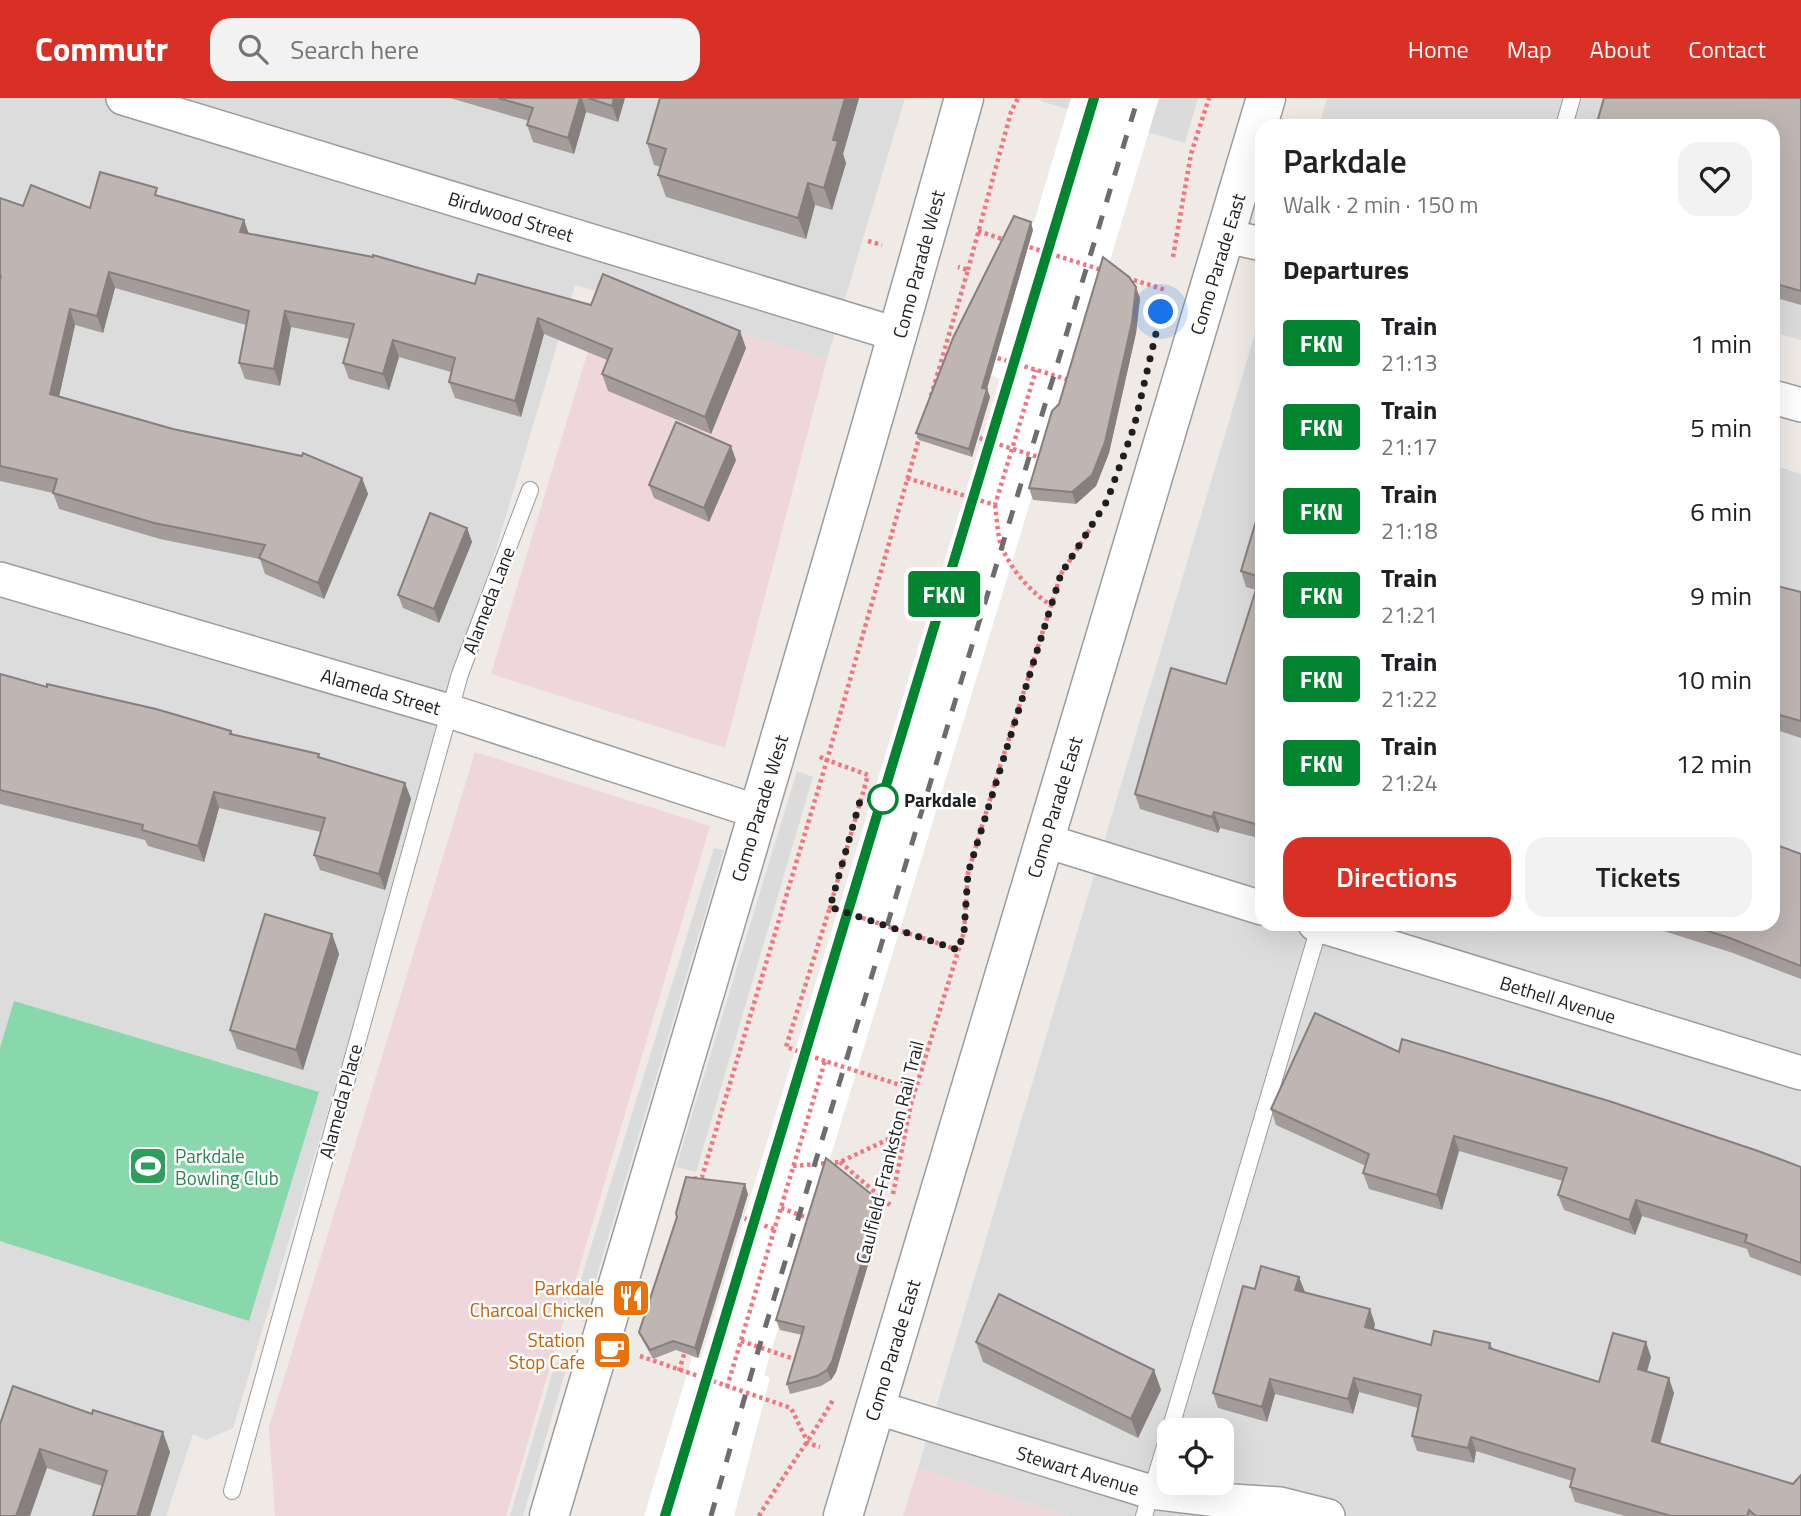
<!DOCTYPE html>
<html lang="en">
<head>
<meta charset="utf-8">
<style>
  :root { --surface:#fff; --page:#f2f2f2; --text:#202124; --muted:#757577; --accent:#d93025 }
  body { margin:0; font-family:"Titillium Web",sans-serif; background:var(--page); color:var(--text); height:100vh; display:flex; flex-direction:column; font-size:26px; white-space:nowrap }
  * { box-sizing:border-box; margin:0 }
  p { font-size:23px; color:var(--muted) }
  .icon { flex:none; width:38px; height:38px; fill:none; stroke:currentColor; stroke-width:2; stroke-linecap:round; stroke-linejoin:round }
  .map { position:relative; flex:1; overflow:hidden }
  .sheet { position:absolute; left:1255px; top:21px; width:525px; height:812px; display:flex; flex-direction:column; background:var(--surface); border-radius:21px; box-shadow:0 7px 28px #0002 }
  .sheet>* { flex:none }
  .badge { padding:0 14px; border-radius:5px; font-size:24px; line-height:46px }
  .fabs { position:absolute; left:1157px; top:1320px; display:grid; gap:14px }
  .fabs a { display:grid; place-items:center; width:77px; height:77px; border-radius:14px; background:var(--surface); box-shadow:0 7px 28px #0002; font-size:35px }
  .you { position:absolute; width:35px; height:35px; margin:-18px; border:5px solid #fff; border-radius:50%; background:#1a73e8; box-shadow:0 0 0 10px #1a73e833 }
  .map>.badge { position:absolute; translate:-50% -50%; box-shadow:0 0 0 4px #fff }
  h2 { padding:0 28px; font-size:26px; line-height:63px }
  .round { display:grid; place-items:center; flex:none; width:74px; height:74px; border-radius:21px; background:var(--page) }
  .overview { display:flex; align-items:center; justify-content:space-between; height:119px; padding:0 28px }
  h1 { font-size:33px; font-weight:600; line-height:52px }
  .button { display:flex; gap:14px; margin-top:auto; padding:14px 28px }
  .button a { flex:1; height:80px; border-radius:21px; background:var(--accent); color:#fff; font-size:28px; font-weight:600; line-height:80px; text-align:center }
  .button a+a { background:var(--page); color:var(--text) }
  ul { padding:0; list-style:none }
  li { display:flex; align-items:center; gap:21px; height:84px; padding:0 28px }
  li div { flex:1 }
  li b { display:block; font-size:26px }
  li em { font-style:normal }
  li .badge { min-width:77px; font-weight:700; text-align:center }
  header { display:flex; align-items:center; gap:42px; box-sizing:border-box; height:98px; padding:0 35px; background:var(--accent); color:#fff }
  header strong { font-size:33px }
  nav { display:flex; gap:38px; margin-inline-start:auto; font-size:24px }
  .search { width:490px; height:63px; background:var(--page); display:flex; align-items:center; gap:18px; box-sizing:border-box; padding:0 24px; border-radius:21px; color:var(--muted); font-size:26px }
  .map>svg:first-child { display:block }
  .residential { fill:#dddcdc; fill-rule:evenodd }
  .commercial { fill:#eed6da }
  .pitch { fill:#89d8ac }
  .parking { fill:#dbdbdb }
  .pier { fill:#fff }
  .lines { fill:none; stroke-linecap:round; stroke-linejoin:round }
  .service-casing { stroke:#9c9c9c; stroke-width:18 }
  .minor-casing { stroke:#9c9c9c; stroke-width:36 }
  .tertiary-casing { stroke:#9c9c9c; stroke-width:41 }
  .path { stroke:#f0767f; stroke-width:4.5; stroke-dasharray:3.5 3.5; stroke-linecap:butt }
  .service { stroke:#fff; stroke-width:16 }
  .minor { stroke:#fff; stroke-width:33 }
  .tertiary { stroke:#fff; stroke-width:38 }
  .rail { stroke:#6d6d6d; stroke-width:5; stroke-dasharray:14 14; stroke-linecap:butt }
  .wall { fill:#a49c9a }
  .shaded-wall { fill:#867f7d }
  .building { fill:#bfb5b3; stroke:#867f7d; stroke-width:2 }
  .line-casing { stroke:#fff; stroke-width:16 }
  .line { stroke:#028430; stroke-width:10 }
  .walk { stroke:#1f1f1f; stroke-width:7; stroke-dasharray:0 12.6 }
  .stop-dot { fill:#fff; stroke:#028430; stroke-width:3.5 }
  .labels { text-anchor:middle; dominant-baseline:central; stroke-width:5; stroke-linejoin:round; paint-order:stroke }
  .street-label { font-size:19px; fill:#1f1f1f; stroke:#fff }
  .stop-label { font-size:19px; font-weight:bold; fill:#1f1f1f; stroke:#fff; text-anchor:start }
  .leisure-label { font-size:19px; fill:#27864d; stroke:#fff; text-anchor:start }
  .food-label { font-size:19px; fill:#c56008; stroke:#fff; text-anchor:end }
</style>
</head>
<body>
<header>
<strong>Commutr</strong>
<div class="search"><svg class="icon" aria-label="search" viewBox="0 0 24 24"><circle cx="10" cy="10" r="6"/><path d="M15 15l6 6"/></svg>Search here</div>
<nav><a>Home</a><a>Map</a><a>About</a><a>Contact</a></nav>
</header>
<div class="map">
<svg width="1801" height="1418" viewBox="0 0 1801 1418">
  <rect width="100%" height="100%" fill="#efeae6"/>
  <g class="residential">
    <path d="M0 0H905L827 261 575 187 233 1330 206 1342 193 1336 166 1418H0Z"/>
    <path d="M1327 0H1801V242L1773 234V28H1319Z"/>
    <path d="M1262 230V826H1773V367L1801 376V1418H1069L918 1370 1256 232ZM1169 1332H1222V1384H1169Z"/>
  </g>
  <g class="commercial">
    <path d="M605 196 827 261 725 650 491 576Z"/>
    <path d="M475 654 710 728 506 1418H275L269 1329Z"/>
    <path d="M918 1370 1069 1418H903Z"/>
  </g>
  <path class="pitch" d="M14 903 319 994 249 1223 0 1143V950Z"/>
  <g class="parking">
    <path d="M1041 0H1198L1185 45 1040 3Z"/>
    <path d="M797 673 813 679 696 1074 676 1069Z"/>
    <path d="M714 750 724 752 583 1224 572 1210Z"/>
    <path d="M569 1261 523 1418H510L555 1266Z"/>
  </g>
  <path class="pier" d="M1071 0H1159L1068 302 1062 300 764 1277 770 1280 734 1418H644L692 1259 701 1261 1000 281 991 277 1014 199 1006 166 1013 144 1034 124Z"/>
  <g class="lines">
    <defs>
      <g id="service">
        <path d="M1564 28 1572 0"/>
        <path d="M1170 1332 1320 826"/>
        <path d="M232 1393 460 576 530 392"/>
        <path d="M1144 1418 1169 1335"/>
      </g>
      <g id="minor">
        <path d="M123 0 899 237"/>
        <path d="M1226 138 1262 146"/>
        <path d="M1773 299 1801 307"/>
        <path d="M0 481 449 613 758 714"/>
        <path d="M1043 742 1262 810"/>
        <path d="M1315 826 1801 975"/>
        <path d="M875 1309 1151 1394 1217 1402 1280 1406 1328 1418"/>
      </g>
      <g id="tertiary">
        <path d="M549 1418C689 946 832 475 964 0"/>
        <path d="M843 1418 1266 0"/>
      </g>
    </defs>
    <use href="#service" class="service-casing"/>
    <use href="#minor" class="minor-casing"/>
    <use href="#tertiary" class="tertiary-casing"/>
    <g class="path">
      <path d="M978 133 1008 143"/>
      <path d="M868 143 882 147"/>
      <path d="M1023 147 1105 173"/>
      <path d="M1173 159 1191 56 1209 0"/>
      <path d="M968 172 1011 14 1018 0"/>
      <path d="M1127 180 1166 192"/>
      <path d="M991 258 1069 282"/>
      <path d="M931 298 968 172 958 169"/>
      <path d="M920 337 827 662 868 677 830 809 958 852"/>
      <path d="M973 338 1041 360"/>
      <path d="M907 380 995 407 1036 272"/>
      <path d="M995 407C997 420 997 434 1001 447 1009 469 1031 495 1051 507"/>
      <path d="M825 963 786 949 830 809"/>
      <path d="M840 1064 890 1107"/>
      <path d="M793 1068 840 1064 906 1033"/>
      <path d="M694 1081 702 1079 827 662 818 658"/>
      <path d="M893 1096 911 1006 964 834 968 775 997 678 1061 476 1094 425"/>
      <path d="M781 1110 813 1122"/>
      <path d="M738 1118 774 1131"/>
      <path d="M741 1243 797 1262"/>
      <path d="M640 1258 791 1310 808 1345 820 1349"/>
      <path d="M679 1273 686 1250"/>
      <path d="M727 1289 825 963 916 992"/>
      <path d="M759 1418C782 1379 810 1342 833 1302"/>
    </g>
    <use href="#service" class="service"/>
    <use href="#minor" class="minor"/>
    <use href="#tertiary" class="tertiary"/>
    <g class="rail">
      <path d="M665 1418 1094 0"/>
      <path d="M711 1418 755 1263 1138 0"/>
    </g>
  </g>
  <g class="wall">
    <path d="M450 0H625L618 24 586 14 574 56 533 44 527 27 529 23Z"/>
    <path d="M660 0H859L843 56 846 65 832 112 815 107 806 141 666 99 658 77 661 69 654 67 647 45Z"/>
    <path d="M1801 0V207L1773 199V28Z"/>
    <path d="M160 98 244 122 248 135 475 186 746 250 711 336 608 293 602 276 607 262 544 236 521 319 455 300 449 284 451 274 399 259 389 292 349 281 343 265 350 241 291 229 280 288 245 281 239 265 246 227 115 190 103 235 75 227 59 299 173 331 362 380 368 396 324 501 265 476 260 461 160 441 59 411 53 395 0 383V100L23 108 90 110Z"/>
    <path d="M1033 132 987 291 990 299 972 359 919 342 916 335Z"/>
    <path d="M1140 200 1136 235 1109 355 1096 388 1076 406 1033 402 1029 390 1059 306Z"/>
    <path d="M736 362 709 424 654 400 649 387Z"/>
    <path d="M1262 403V741L1220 730 1218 735 1140 711 1135 696 1226 586 1256 492 1246 489 1241 473Z"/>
    <path d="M467 430 472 444 439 525 403 510 398 497Z"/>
    <path d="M1773 487 1801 494V640L1773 631Z"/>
    <path d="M0 576 47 589 231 633 233 636 319 656 320 660 405 685 411 701 385 792 320 772 314 757 321 734 219 710 204 764 148 748 145 742 0 706Z"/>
    <path d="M1801 756V881L1733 855 1651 829 1650 826H1773Z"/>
    <path d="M332 836 339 856 303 972 237 951 230 932Z"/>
    <path d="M1399 954 1801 1069V1178L1750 1159 1747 1151 1642 1118 1635 1137 1564 1112 1558 1097 1563 1083 1459 1053 1442 1112 1369 1091 1363 1075 1366 1068 1276 1027 1271 1011Z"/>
    <path d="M748 1096 698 1260 676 1252 653 1261 643 1243 639 1234Z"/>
    <path d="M882 1120 836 1274 831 1282 821 1288 790 1296 787 1286 802 1237 780 1232 776 1222Z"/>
    <path d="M1299 1179 1304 1194 1375 1226 1374 1231 1431 1247 1490 1245 1493 1251 1599 1284 1651 1259 1647 1274 1674 1295 1660 1345 1801 1418H1625L1575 1404 1570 1389 1572 1383 1476 1353 1474 1365 1417 1353 1412 1338 1418 1310 1359 1294 1353 1316 1275 1296 1267 1324 1218 1310 1213 1295 1255 1191Z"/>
    <path d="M976 1244 1154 1272 1161 1292 1138 1340 983 1264Z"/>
    <path d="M92 1316 170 1354 150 1418H93L102 1388 47 1370 0 1326Z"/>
  </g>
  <g class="shaded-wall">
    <path d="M580 0H582L586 14 574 56 568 40Z"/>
    <path d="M614 0H625L618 24 612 8Z"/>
    <path d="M845 0H859L843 56 846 65 832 112 824 90 833 42Z"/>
    <path d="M808 85 815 107 806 141 798 120Z"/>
    <path d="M244 122 250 139 240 134Z"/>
    <path d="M1031 124 1033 132 985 297 982 290Z"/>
    <path d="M109 174 115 190 103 235 97 218Z"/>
    <path d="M1136 189 1140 200 1136 235 1109 355 1096 388 1076 406 1072 394Z"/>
    <path d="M70 211 75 227 56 312 50 296Z"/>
    <path d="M285 213 291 229 280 288 274 271Z"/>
    <path d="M538 220 544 236 521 319 515 303Z"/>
    <path d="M740 233 746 250 711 336 705 319Z"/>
    <path d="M393 242 399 259 389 292 383 276Z"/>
    <path d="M987 291 990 299 972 359 969 351Z"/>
    <path d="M731 348 736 362 709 424 704 410Z"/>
    <path d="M362 380 368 396 324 501 318 485Z"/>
    <path d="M467 430 472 444 439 525 434 511Z"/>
    <path d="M405 685 411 701 385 792 379 776Z"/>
    <path d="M214 694 219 710 204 764 198 748Z"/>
    <path d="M1214 714 1220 730 1218 735 1212 719Z"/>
    <path d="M332 836 339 856 303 972 296 952Z"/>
    <path d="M1454 1038 1459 1053 1442 1112 1437 1097Z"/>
    <path d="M745 1086 748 1096 698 1260 695 1250Z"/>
    <path d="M875 1099 882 1120 836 1274 831 1282 827 1272Z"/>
    <path d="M1636 1102 1642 1118 1635 1137 1629 1122Z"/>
    <path d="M1299 1179 1305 1194 1301 1207 1295 1192Z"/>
    <path d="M1370 1211 1375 1226 1371 1244 1365 1229Z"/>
    <path d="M1646 1244 1651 1259 1643 1286 1638 1271Z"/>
    <path d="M1154 1272 1161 1292 1138 1340 1131 1321Z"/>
    <path d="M1354 1280 1359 1294 1353 1316 1348 1301Z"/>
    <path d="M1669 1280 1674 1295 1657 1357 1652 1343Z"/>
    <path d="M1270 1281 1275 1296 1267 1324 1262 1309Z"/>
    <path d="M163 1334 170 1354 150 1418H137Z"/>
    <path d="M1471 1339 1476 1353 1474 1365 1468 1350Z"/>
    <path d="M40 1351 47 1370 30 1418H16Z"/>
  </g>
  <g class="building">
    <path d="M498 0H580L568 40 527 27 533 10Z"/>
    <path d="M588 0H614L612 8Z"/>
    <path d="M660 0H845L833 42 838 43 824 90 808 85 798 120 658 77 666 51 647 45Z"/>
    <path d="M1604 0H1801V193L1773 185V28H1596Z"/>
    <path d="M100 74 157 90 155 97 244 122 240 134 373 159V157L475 186 478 176 591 207 603 176 740 233 705 319 602 276 612 251 538 220 515 303 449 284 455 260 393 242 383 276 343 265 354 226 285 213 274 271 239 265 249 213 109 174 97 218 70 211 50 296 173 331 302 358 303 355 362 380 318 485 259 460 265 447 154 425 53 395 57 381 0 368V182L1 178 0 177V100L23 108 31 87 90 110Z"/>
    <path d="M1014 118 1031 124 982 290 987 291 969 351 916 335 953 240Z"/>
    <path d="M1103 159 1129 179 1136 189 1132 224 1105 344 1092 377 1072 394 1029 390 1052 313 1059 306Z"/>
    <path d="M676 324 731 348 704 410 649 387Z"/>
    <path d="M1262 403V728L1214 714 1212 719 1135 696 1171 570 1226 586 1260 479 1241 473Z"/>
    <path d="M430 415 467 430 434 511 398 497Z"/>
    <path d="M1773 487 1801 494V623L1773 615Z"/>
    <path d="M0 576 47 589V586L156 611 231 633 230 636 319 656 318 659 405 685 379 776 314 757 325 720 214 694 198 748 142 732 143 727 0 692Z"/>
    <path d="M1774 746 1801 756V868L1727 839 1684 826H1773V749Z"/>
    <path d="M265 816 332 836 296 952 230 932Z"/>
    <path d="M1315 915 1399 954 1402 941 1612 1004 1758 1053 1801 1069V1165L1745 1144 1747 1137 1636 1102 1629 1122 1558 1097 1567 1070 1454 1038 1437 1097 1363 1075 1369 1056 1271 1011Z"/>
    <path d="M826 1060 875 1099 878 1110 832 1264 827 1272 817 1278 787 1286 804 1229 776 1222Z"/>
    <path d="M686 1079 745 1086 695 1250 673 1243 650 1252 639 1234 677 1119 676 1115Z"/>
    <path d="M1261 1168 1299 1179 1295 1192 1370 1211 1365 1229 1431 1247 1434 1233 1490 1245 1489 1250 1599 1284 1613 1235 1646 1244 1638 1271 1669 1280 1652 1343 1793 1386 1801 1377V1418H1756L1749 1412 1747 1418H1671L1570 1389 1575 1371 1471 1339 1468 1350 1412 1338 1421 1297 1354 1280 1348 1301 1270 1281 1262 1309 1213 1295 1243 1188 1255 1191Z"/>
    <path d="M999 1196 1154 1272 1131 1321 976 1244Z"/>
    <path d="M13 1288 92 1316 93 1312 163 1334 137 1418H93L107 1373 40 1351 16 1418H0V1326Z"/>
  </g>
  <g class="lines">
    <defs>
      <path id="line" d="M665 1418 1094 0"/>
    </defs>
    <use href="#line" class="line-casing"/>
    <use href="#line" class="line"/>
    <path class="walk" d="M883 701 860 703 830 809 958 852 964 834 968 775 1061 476 1107 403 1134 329 1161 214"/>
  </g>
  <defs>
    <symbol id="stadium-square" viewBox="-11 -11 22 22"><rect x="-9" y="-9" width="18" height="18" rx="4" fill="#2e9e5b" stroke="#fff"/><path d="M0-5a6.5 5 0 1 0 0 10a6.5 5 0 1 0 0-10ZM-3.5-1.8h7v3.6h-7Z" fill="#fff"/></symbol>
    <symbol id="restaurant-square" viewBox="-11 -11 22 22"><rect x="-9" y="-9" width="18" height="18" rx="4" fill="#e8710a" stroke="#fff"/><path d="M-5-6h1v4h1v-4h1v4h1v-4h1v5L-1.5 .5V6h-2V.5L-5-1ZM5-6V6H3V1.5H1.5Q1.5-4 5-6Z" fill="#fff"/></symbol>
    <symbol id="cafe-square" viewBox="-11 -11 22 22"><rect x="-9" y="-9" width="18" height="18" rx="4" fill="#e8710a" stroke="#fff"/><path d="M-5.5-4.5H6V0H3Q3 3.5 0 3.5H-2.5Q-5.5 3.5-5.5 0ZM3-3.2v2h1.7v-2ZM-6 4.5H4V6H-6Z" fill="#fff"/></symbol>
  </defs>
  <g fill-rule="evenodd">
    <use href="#stadium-square" x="126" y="1046" width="44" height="44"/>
    <use href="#restaurant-square" x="609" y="1178" width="44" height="44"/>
    <use href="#cafe-square" x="590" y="1230" width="44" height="44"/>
  </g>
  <circle class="stop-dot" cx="883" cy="701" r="14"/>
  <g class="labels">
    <g class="street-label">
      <text transform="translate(511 118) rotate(17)">Birdwood Street</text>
      <text transform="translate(918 166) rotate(-75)">Como Parade West</text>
      <text transform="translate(1217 166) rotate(-73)">Como Parade East</text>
      <text transform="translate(488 502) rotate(-69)">Alameda Lane</text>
      <text transform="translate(381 593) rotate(16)">Alameda Street</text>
      <text transform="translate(1054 709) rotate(-73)">Como Parade East</text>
      <text transform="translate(759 710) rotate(-73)">Como Parade West</text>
      <text transform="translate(1558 901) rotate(17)">Bethell Avenue</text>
      <text transform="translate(340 1003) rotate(-75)">Alameda Place</text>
      <text transform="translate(889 1054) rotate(-76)">Caulfield-Frankston Rail Trail</text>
      <text transform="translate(892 1252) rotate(-73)">Como Parade East</text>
      <text transform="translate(1078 1372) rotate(17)">Stewart Avenue</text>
    </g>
    <g class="stop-label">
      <text x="904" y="701">Parkdale</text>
    </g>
    <g class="leisure-label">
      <text x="175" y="1057">Parkdale<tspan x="175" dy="22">Bowling Club</tspan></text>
    </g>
    <g class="food-label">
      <text x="604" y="1189">Parkdale<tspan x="604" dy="22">Charcoal Chicken</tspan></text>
      <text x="585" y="1241">Station<tspan x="585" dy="22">Stop Cafe</tspan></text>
    </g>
  </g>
</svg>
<div class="fabs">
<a><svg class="icon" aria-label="locate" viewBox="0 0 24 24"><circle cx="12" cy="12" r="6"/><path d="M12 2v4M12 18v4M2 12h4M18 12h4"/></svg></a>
</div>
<div class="you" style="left:1161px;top:214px"></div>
<b class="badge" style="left:944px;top:496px;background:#028430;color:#fff">FKN</b>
<section class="sheet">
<div class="overview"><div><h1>Parkdale</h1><p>Walk · 2 min · 150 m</p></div><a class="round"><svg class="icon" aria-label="heart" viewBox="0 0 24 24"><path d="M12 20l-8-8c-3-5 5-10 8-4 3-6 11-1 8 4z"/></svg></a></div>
<h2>Departures</h2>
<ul>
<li><span class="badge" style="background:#028430;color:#fff">FKN</span><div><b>Train</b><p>21:13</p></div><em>1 min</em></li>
<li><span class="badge" style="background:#028430;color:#fff">FKN</span><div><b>Train</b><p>21:17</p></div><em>5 min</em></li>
<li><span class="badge" style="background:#028430;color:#fff">FKN</span><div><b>Train</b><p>21:18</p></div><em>6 min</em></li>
<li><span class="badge" style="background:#028430;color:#fff">FKN</span><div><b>Train</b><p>21:21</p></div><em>9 min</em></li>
<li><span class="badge" style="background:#028430;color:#fff">FKN</span><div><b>Train</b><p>21:22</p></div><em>10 min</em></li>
<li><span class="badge" style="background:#028430;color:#fff">FKN</span><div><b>Train</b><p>21:24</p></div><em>12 min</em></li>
</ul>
<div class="button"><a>Directions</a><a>Tickets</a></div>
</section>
</div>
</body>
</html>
